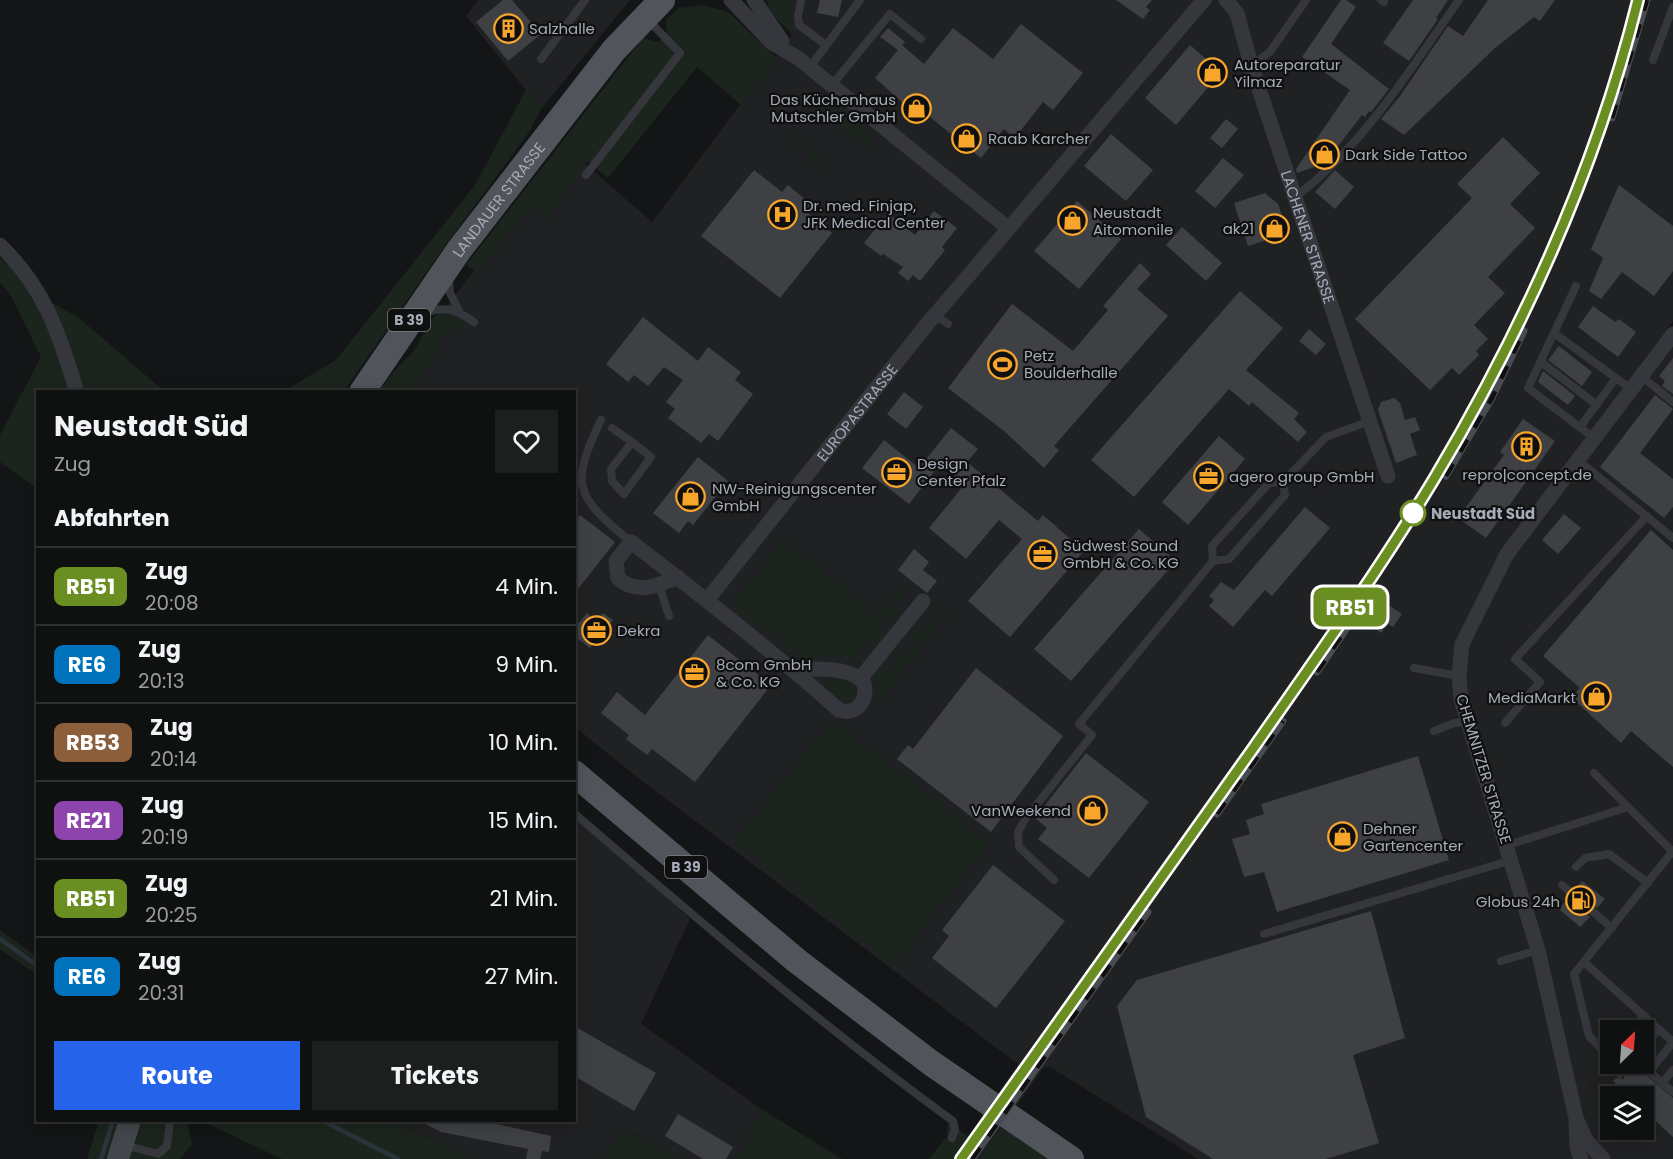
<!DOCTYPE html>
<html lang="de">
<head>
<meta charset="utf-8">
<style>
  :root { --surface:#0f1010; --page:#1d1e1e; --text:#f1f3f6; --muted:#9b9d9f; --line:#2f3030; --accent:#2563eb }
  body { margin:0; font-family:Poppins,sans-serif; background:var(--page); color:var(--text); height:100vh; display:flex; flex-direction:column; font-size:22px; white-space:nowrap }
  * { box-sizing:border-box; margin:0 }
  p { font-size:20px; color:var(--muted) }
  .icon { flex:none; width:33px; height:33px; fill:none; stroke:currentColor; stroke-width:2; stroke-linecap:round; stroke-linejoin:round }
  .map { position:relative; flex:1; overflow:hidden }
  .details { position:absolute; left:36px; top:390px; width:540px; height:732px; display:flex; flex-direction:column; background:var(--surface); border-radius:0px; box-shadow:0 3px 15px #0003,0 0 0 2px var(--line) }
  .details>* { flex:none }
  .badge { padding:0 12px; border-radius:9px; font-size:21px; line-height:39px }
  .needle { width:39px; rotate:25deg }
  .controls { position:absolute; left:1600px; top:1020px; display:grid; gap:12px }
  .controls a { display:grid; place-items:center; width:54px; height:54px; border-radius:0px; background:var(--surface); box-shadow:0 3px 15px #0003,0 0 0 2px var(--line); font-size:30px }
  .map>.badge { position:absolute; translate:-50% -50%; box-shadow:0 0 0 3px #fff }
  h2 { padding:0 18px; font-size:22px; line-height:54px }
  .round { display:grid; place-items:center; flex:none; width:63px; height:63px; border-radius:0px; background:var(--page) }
  .headline { display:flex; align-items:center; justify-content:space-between; height:102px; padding:0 18px }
  h1 { font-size:28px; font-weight:700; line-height:45px }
  .primary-button { display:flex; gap:12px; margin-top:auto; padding:12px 18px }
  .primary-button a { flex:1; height:69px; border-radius:0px; background:var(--accent); color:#fff; font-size:24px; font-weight:700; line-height:69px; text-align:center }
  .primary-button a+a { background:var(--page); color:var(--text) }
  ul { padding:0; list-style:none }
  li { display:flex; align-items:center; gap:18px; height:78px; padding:0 18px; border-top:2px solid var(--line) }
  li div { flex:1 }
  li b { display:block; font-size:22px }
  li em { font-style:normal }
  li .badge { min-width:66px; font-weight:700; text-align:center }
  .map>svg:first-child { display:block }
  .built { fill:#202123; fill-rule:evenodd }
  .green { fill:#1c251d }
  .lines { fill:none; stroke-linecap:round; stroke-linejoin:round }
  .stream { stroke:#2a343b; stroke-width:4.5 }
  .building { fill:#3e4044 }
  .lane { stroke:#35373c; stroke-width:8 }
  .street { stroke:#35373c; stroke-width:15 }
  .secondary { stroke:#43464c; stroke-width:22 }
  .primary { stroke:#51545b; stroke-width:26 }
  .rail-casing { stroke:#484b51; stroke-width:7 }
  .rail { stroke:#101011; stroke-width:4.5; stroke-dasharray:14; stroke-linecap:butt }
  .line-casing { stroke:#fff; stroke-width:14 }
  .line { stroke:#6b8e23; stroke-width:9 }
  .stop-dot { fill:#fff; stroke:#6b8e23; stroke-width:3 }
  .labels { text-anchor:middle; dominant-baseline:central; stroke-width:4.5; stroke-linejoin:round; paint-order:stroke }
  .shield { fill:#101011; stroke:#797d85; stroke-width:1.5 }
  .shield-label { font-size:14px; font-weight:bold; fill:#a6acb7 }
  .poi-label { font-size:15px; fill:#a6acb7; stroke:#101011; text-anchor:start }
  .street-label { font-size:15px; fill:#a6acb7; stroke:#101011 }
  .stop-label { font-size:15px; font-weight:bold; fill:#a6acb7; stroke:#101011; text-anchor:start }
</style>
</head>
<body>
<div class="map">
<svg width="1673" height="1159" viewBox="0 0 1673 1159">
  <rect width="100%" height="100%" fill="#141516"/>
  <g class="built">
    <path d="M478 0H630L541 109 466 16Z"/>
    <path d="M768 0H1673V321L1497 558 1673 334V1159H1198L1050 1067H1044L979 1159H953L1018 1064 642 781 575 727 574 392H400L443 311 568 149 652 222 792 35ZM1611 1030H1644V1064H1611ZM1611 1096H1644V1130H1611Z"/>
    <path d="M575 810 690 919 641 1024 763 1110 738 1159H685L626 1130 605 1159H470L391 1121 574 1120Z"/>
  </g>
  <g class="green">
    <path d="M766 0H792L789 12 794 27 788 31 771 12Z"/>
    <path d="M704 5 728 12 777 58 741 105 697 67 608 178 587 161 546 217 529 208 478 272 466 265 643 38 658 42 667 34 666 20 679 8Z"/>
    <path d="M526 90 541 109 529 132 442 250 344 391H284L336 360 475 185Z"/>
    <path d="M824 99 874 139 868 146 818 106Z"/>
    <path d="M789 130 831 164 826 170 784 136Z"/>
    <path d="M0 258 51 302 79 318 164 391 38 392 37 489 0 462V435L41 357 10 294 0 283Z"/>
    <path d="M443 311 462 323V330L451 325 414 391 379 392C388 378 397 367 409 356 423 343 425 319 443 311Z"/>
    <path d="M785 540 877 616 902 586 907 590 892 608 901 616 897 621 887 614 874 630 884 637 879 643 870 635 857 651 866 660 862 665 846 655 803 658 732 605Z"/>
    <path d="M926 599 946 616 879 701 874 676 877 670 887 678 901 661 891 652 895 647 905 655 919 638 910 629 913 625 923 633 937 616 928 607Z"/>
    <path d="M836 679C848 680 855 681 858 694L853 700H841L827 689V681Z"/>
    <path d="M831 720 989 843 894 965 736 842Z"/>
    <path d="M0 930 37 957V975L0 949Z"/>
    <path d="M763 1110 842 1159H738Z"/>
    <path d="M99 1121H187L192 1144 180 1159H87Z"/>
    <path d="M202 1121H391L470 1159H282Z"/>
    <path d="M948 1123 969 1137 953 1159H929L947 1136Z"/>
    <path d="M1002 1126 1050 1159H979Z"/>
    <path d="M625 1130 685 1159H605Z"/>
  </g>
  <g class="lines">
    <g class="stream">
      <path d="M0 939 38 966"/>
      <path d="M321 1120 398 1159"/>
      <path d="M101 1159 113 1120"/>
    </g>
  </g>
  <g class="building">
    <path d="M503 0H512L541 34 508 61 476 22Z"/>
    <path d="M820 0H842L838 17 817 13Z"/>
    <path d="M1116 0H1152L1146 7 1150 10 1143 19Z"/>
    <path d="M1341 0H1346L1356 7 1331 44 1389 89 1371 112 1369 111 1365 117 1362 115 1325 163 1297 173 1296 169 1350 90 1302 57Z"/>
    <path d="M1413 0H1448L1436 18 1438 19 1409 61 1383 43Z"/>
    <path d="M1488 0H1555L1540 21 1534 17 1494 49 1404 135 1381 119 1400 96 1448 26 1463 36Z"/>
    <path d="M1021 24 1083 73 1053 110 1043 102 1015 138 1004 129 981 158 925 113 921 119 875 78 898 50 880 37 888 28 905 42 902 45 924 64 953 28 993 59Z"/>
    <path d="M1190 45 1221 72 1176 125 1145 98Z"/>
    <path d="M1226 119 1238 129 1222 148 1210 138Z"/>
    <path d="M1111 134 1153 170 1126 201 1084 166Z"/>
    <path d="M1503 137 1540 173 1510 204 1535 228 1488 277 1505 293 1474 325 1488 339 1476 351 1479 355 1459 375 1452 368 1430 390 1355 319 1472 198 1457 184Z"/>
    <path d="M1223 158 1244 175 1215 208 1195 191Z"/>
    <path d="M754 170 782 192 788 185 812 205 807 212 832 233 780 298 701 236Z"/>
    <path d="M1335 170 1354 187 1335 209 1315 192Z"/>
    <path d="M1619 185 1673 226V271L1654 296 1622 272 1601 299 1589 291 1603 258 1591 249Z"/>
    <path d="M1265 193 1278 204 1288 233 1248 246 1234 203Z"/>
    <path d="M1077 201 1121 239 1079 289 1034 251Z"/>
    <path d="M934 211 957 228 942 247 945 250 920 281 913 275 908 281 898 273 903 267 883 254 881 256 864 243 888 213 915 235Z"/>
    <path d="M1182 227 1222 263 1206 281 1166 245Z"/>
    <path d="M1140 263 1151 274 1137 289 1168 316 1054 446 1059 450 1044 468 1004 431 948 388 1012 304 1073 351 1108 310 1103 306Z"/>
    <path d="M1240 291 1283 328 1246 370 1299 413 1294 419 1307 432 1298 442 1252 402 1249 406 1229 389 1134 497 1091 460Z"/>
    <path d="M1593 306 1615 322 1619 319 1636 332 1618 357 1578 327Z"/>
    <path d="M643 317 698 361 708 347 741 372 735 380 753 394 718 441 709 434 701 443 668 418 675 409 666 402 683 380 664 367 648 386 634 375 628 382 606 364Z"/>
    <path d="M1309 329 1326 344 1316 355 1299 341Z"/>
    <path d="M1559 346 1592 372 1582 386 1548 360Z"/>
    <path d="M1673 358V394L1662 386 1665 381 1659 376Z"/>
    <path d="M1543 371 1575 396 1568 405 1538 382Z"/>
    <path d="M904 392 923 407 906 429 887 414Z"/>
    <path d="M1655 395 1673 409 1640 453 1673 479V507L1664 518 1600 467Z"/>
    <path d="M1394 398 1400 403 1405 420 1415 417 1420 430 1410 434 1417 455 1396 463 1378 410 1381 402Z"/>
    <path d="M1523 419 1555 441 1486 538 1458 518 1504 455 1500 452Z"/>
    <path d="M951 428 978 449 967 462 1038 521 1043 515 1084 551 1010 637 968 601 1022 539 999 520 966 559 929 528 965 484 940 464 909 504 862 468 884 440 919 468Z"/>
    <path d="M1219 436 1245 459 1188 525 1162 502Z"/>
    <path d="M698 457 728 481 693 525 688 521 679 533 653 513Z"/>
    <path d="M1305 507 1330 528 1272 596 1265 590 1233 627 1209 606 1214 600 1209 596 1221 582 1234 590Z"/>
    <path d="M1564 514 1581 528 1558 554 1542 540Z"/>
    <path d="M580 515 615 542 574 594V522Z"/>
    <path d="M1139 529 1176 561 1071 681 1034 649Z"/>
    <path d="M1651 530 1673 550V767L1631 731 1621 743 1571 697 1580 688 1543 656Z"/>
    <path d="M914 549 929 562 923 570 937 581 927 593 898 570Z"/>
    <path d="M1382 601 1402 614 1393 627 1388 624 1381 633 1367 623Z"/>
    <path d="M587 613 596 620 603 613 613 620 590 648 574 636V629Z"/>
    <path d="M708 635 771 685 695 782 652 749 647 755 626 739 629 735 601 713 617 692 645 715Z"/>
    <path d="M976 668 1063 736 991 832 897 759 908 745 913 749Z"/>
    <path d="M1086 753 1149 802 1089 878 1038 839 1047 828 1035 818Z"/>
    <path d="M1418 756 1449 860 1277 912 1264 872 1244 877 1232 839 1250 834 1246 820 1264 814 1261 804Z"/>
    <path d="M993 865 1065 921 996 1008 932 958 949 936 942 930Z"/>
    <path d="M1582 881 1605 899 1597 908 1576 889Z"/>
    <path d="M1568 898 1590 917 1580 927 1559 909Z"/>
    <path d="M1371 911 1405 1038 1353 1055 1379 1143 1326 1159H1213L1146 1117 1117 1006 1137 980Z"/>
    <path d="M574 1026 656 1073 634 1111 574 1076Z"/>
    <path d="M1633 1064 1673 1098V1137L1644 1110V1096H1629L1613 1081 1616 1078 1624 1079 1625 1072 1632 1070Z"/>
    <path d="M678 1114 733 1147 726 1159H703L665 1136Z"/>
    <path d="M418 1120H479L551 1136 549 1152 542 1151 540 1159H526L528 1149 441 1132Z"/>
  </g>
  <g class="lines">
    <g class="lane">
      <path d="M801 0 798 16 799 25 826 45"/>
      <path d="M1381 0 1384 2"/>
      <path d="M541 59 585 0"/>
      <path d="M1653 60 1673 7"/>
      <path d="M1251 65 1270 52 1306 0"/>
      <path d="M810 67 860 0"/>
      <path d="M832 85 890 14 921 39"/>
      <path d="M586 175 680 53 649 21"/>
      <path d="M1295 197C1364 145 1410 70 1459 0"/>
      <path d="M449 279 450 293 459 311"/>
      <path d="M1576 286 1528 388 1594 438"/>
      <path d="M424 313C445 305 457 310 474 322"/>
      <path d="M935 315 948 324"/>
      <path d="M1554 333 1631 389"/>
      <path d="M1541 362 1597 405"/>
      <path d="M1641 376 1673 402"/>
      <path d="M601 420C569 486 576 497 631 542"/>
      <path d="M1580 427 1616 378"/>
      <path d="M612 428 632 442 611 469 612 481 624 494 651 457 632 442"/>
      <path d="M1578 460 1673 538"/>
      <path d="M1213 561 1229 559 1285 495 1283 482"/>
      <path d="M659 585 669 616"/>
      <path d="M1414 668 1459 676"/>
      <path d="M1505 723 1540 682 1515 659 1647 516"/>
      <path d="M1434 731 1454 723 1468 721"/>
      <path d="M1594 773 1673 852"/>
      <path d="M574 813C698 920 821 1025 953 1121L955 1130 952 1138"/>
      <path d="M1508 845 1625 808"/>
      <path d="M1576 867 1585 858 1609 854 1648 883"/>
      <path d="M1054 880 1019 847 1018 832 1026 818 1092 735 1079 724 1213 561 1212 546 1269 483 1283 482 1326 437 1370 421"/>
      <path d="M1562 885 1612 928"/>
      <path d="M1264 934 1512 860"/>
      <path d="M1501 961 1538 950"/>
      <path d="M1584 962 1673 1042"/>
      <path d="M1631 1030 1644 1015"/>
      <path d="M1644 1046 1659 1029"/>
      <path d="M1611 1059 1589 1036 1574 974 1672 852"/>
      <path d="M1614 1064 1620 1074"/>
      <path d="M1625 1064 1627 1066"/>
      <path d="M1640 1064 1673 1092"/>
      <path d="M1649 1072 1673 1042"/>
      <path d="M1662 1083 1673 1070"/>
      <path d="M124 1145 158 1154 167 1146 170 1120"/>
    </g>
    <g class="street">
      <path d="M731 0 772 43 798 58 1008 228"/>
      <path d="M754 0 782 41"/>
      <path id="s1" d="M1226 0 1237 13 1251 65 1388 476"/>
      <path d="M0 245C46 290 58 332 77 392"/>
      <path d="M678 577C657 586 636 595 618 578L616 561 631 542C702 596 772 651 839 710 857 716 868 700 864 683 849 665 815 670 793 669"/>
      <path id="s2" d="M707 600 928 323 1204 0"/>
      <path d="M860 679 923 601"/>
      <path d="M1576 1124 1577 1147 1581 1159"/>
      <path d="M1603 1159 1586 1140 1576 1118 1538 950 1461 699 1459 676 1462 644 1507 554 1673 334"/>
    </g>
    <path class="secondary" d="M118 1159 130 1120"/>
    <g class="primary">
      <path id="s3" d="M362 392 459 250 614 50 662 0"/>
      <path d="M574 773 797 961 931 1063 1071 1159"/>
    </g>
    <defs>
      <g id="rail">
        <path d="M1612 118 1647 0"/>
        <path d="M1446 476 1492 398 1524 331"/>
        <path d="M1317 672 1351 622"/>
        <path d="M1217 814 1283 721"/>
        <path d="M961 1159C1056 1024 1153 890 1248 755 1312 665 1377 574 1434 479 1523 330 1596 169 1638 0"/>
        <path d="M972 1159 1148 912"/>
      </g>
    </defs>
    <use href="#rail" class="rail-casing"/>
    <use href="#rail" class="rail"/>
  </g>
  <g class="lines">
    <defs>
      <path id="line" d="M961 1159C1057 1022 1156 887 1252 750 1314 661 1378 572 1434 479 1523 330 1596 169 1638 0"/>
    </defs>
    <use href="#line" class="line-casing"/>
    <use href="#line" class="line"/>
  </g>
  <defs>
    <symbol id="building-ring" viewBox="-11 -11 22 22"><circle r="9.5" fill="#101011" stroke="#f8a62b" stroke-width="1.5"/><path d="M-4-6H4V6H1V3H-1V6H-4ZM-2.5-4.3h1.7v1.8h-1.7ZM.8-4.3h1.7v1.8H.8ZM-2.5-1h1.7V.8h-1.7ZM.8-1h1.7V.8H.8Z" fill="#f8a62b"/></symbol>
    <symbol id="shop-ring" viewBox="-11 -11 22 22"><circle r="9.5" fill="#101011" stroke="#f8a62b" stroke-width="1.5"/><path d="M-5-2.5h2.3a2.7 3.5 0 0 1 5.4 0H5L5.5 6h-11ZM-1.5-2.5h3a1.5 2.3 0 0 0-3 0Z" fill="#f8a62b"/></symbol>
    <symbol id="hospital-ring" viewBox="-11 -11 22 22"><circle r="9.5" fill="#101011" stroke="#f8a62b" stroke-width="1.5"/><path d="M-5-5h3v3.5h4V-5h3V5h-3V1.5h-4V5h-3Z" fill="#f8a62b"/></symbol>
    <symbol id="stadium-ring" viewBox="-11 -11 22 22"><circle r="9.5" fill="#101011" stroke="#f8a62b" stroke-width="1.5"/><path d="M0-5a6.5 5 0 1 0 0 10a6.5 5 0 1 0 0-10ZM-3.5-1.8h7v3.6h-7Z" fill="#f8a62b"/></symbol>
    <symbol id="office-ring" viewBox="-11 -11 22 22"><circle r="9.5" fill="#101011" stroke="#f8a62b" stroke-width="1.5"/><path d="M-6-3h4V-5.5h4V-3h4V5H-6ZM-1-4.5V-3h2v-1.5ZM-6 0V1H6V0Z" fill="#f8a62b"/></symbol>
    <symbol id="fuel-ring" viewBox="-11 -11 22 22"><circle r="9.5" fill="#101011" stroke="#f8a62b" stroke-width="1.5"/><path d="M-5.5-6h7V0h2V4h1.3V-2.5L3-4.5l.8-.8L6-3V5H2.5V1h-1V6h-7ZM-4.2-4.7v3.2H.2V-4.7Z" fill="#f8a62b"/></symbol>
  </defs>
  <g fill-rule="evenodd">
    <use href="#building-ring" x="492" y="12" width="33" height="33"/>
    <use href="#shop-ring" x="1196" y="56" width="33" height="33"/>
    <use href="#shop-ring" x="900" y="92" width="33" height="33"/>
    <use href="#shop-ring" x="950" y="122" width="33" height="33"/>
    <use href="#shop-ring" x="1308" y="138" width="33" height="33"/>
    <use href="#hospital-ring" x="766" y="198" width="33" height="33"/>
    <use href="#shop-ring" x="1056" y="204" width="33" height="33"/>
    <use href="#shop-ring" x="1258" y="212" width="33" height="33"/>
    <use href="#stadium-ring" x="986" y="348" width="33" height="33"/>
    <use href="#building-ring" x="1510" y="430" width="33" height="33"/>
    <use href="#office-ring" x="880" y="456" width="33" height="33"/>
    <use href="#office-ring" x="1192" y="460" width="33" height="33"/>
    <use href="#shop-ring" x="674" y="480" width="33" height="33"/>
    <use href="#office-ring" x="1026" y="538" width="33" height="33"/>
    <use href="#office-ring" x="580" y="614" width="33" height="33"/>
    <use href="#office-ring" x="678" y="656" width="33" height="33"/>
    <use href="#shop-ring" x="1580" y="680" width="33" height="33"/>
    <use href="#shop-ring" x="1076" y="794" width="33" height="33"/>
    <use href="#shop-ring" x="1326" y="820" width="33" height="33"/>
    <use href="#fuel-ring" x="1564" y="884" width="33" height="33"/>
  </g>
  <circle class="stop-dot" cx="1413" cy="513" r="12"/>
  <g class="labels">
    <g class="shield">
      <rect x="388" y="309" width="42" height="22" rx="4.5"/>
      <rect x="665" y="856" width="42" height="22" rx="4.5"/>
    </g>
    <g class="shield-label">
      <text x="409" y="320">B 39</text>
      <text x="686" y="867">B 39</text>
    </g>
    <g class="poi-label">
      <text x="529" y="28">Salzhalle</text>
      <text x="1234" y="64">Autoreparatur<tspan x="1234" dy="17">Yilmaz</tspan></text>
      <text x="896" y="99" text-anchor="end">Das Küchenhaus<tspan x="896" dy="17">Mutschler GmbH</tspan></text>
      <text x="988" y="138">Raab Karcher</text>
      <text x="1345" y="154">Dark Side Tattoo</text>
      <text x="803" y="205">Dr. med. Finjap,<tspan x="803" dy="17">JFK Medical Center</tspan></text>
      <text x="1093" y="212">Neustadt<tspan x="1093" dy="17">Aitomonile</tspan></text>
      <text x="1254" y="228" text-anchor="end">ak21</text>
      <text x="1024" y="355">Petz<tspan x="1024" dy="17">Boulderhalle</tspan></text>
      <text x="917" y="463">Design<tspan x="917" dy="17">Center Pfalz</tspan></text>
      <text x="1527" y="474" text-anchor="middle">repro|concept.de</text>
      <text x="1229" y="476">agero group GmbH</text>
      <text x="712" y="488">NW-Reinigungscenter<tspan x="712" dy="17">GmbH</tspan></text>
      <text x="1063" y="545">Südwest Sound<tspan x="1063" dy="17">GmbH &amp; Co. KG</tspan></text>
      <text x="617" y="630">Dekra</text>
      <text x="716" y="664">8com GmbH<tspan x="716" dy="17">&amp; Co. KG</tspan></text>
      <text x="1576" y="697" text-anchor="end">MediaMarkt</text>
      <text x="1071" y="810" text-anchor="end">VanWeekend</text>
      <text x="1363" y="828">Dehner<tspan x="1363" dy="17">Gartencenter</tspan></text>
      <text x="1560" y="901" text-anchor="end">Globus 24h</text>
    </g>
    <g class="street-label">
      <text stroke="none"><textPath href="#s3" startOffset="236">LANDAUER STRASSE</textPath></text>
      <text stroke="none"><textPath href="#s1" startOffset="252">LACHENER STRASSE</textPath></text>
      <text stroke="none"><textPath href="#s2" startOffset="240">EUROPASTRASSE</textPath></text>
      <text transform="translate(1484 769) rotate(73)">CHEMNITZER STRASSE</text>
    </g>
    <g class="stop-label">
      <text x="1431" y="513">Neustadt Süd</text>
    </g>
  </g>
</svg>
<div class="controls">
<a><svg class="needle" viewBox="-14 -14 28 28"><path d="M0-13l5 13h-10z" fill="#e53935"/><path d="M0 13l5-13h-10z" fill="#9b9d9f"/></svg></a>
<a><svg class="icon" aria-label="layers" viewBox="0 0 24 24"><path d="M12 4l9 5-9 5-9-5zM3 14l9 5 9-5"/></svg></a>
</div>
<b class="badge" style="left:1350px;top:607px;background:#6b8e23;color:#fff">RB51</b>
<section class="details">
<div class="headline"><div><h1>Neustadt Süd</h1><p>Zug</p></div><a class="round"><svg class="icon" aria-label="heart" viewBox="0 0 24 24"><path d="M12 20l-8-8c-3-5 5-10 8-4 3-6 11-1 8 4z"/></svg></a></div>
<h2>Abfahrten</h2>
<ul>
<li><span class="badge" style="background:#6b8e23;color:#fff">RB51</span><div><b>Zug</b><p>20:08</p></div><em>4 Min.</em></li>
<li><span class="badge" style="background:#0072bc;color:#fff">RE6</span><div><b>Zug</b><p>20:13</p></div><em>9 Min.</em></li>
<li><span class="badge" style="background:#8b5e3c;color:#fff">RB53</span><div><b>Zug</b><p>20:14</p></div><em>10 Min.</em></li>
<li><span class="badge" style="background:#8e44ad;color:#fff">RE21</span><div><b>Zug</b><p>20:19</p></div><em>15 Min.</em></li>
<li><span class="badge" style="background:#6b8e23;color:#fff">RB51</span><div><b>Zug</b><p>20:25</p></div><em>21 Min.</em></li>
<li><span class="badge" style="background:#0072bc;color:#fff">RE6</span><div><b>Zug</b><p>20:31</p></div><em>27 Min.</em></li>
</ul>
<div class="primary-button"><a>Route</a><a>Tickets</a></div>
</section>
</div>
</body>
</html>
